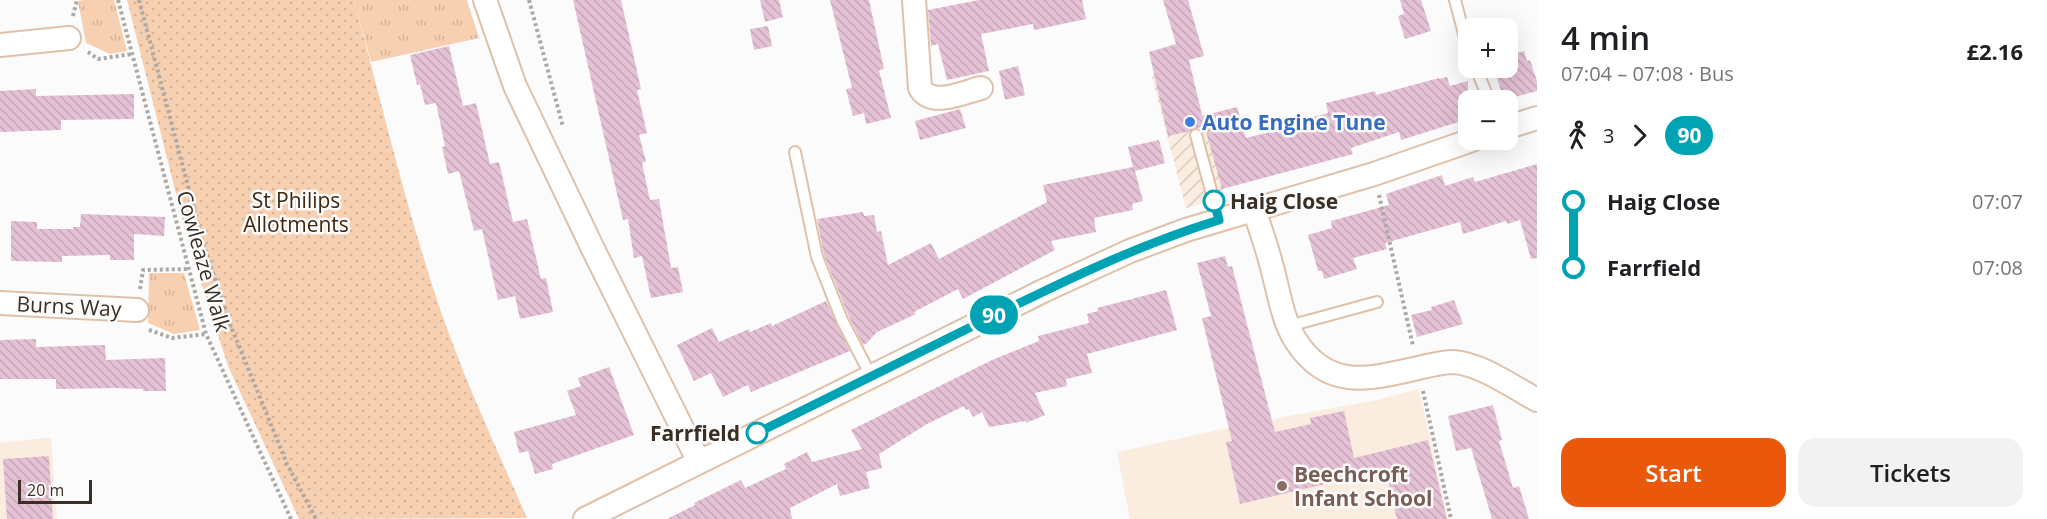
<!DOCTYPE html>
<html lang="en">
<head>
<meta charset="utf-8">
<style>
  :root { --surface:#fff; --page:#f2f2f2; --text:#202124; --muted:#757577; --accent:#ea580c }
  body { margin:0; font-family:"Open Sans",sans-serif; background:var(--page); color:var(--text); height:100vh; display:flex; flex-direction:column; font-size:22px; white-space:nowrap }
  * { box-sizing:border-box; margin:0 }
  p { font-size:20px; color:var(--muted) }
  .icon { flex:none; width:33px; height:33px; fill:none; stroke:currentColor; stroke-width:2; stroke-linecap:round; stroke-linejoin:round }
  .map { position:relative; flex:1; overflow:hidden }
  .drawer { display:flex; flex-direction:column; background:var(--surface); width:510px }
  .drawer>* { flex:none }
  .badge { padding:0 12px; border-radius:20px; font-size:21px; line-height:39px }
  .tools { position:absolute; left:1458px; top:18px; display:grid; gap:12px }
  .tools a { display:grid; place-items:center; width:60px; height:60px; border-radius:12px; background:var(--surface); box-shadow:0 6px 24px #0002; font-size:30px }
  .scale { position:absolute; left:18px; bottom:15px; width:74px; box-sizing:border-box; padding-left:6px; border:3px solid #3a2f25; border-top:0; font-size:16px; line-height:21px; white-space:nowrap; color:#3a2f25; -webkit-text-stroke:4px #fbfbfb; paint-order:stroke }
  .map>.badge { position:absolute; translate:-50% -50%; box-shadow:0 0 0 3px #fff }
  .legs { display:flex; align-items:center; gap:9px; height:66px; padding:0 24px; font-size:20px }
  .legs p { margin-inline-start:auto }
  .head { display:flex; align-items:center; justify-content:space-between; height:102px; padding:0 24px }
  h1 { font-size:33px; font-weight:600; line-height:45px }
  .action { display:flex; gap:12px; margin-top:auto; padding:12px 24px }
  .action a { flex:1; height:69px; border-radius:18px; background:var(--accent); color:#fff; font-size:24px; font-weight:600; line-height:69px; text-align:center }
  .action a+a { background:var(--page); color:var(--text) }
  ul { padding:0 24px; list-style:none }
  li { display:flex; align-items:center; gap:21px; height:66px; font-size:22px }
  li i { display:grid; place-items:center; width:9px; height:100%; margin:0 8px; background:currentColor }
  li i::after { content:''; width:15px; height:15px; margin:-8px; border:4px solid; border-radius:50%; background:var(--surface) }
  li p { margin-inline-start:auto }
  li:first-child i { background:linear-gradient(#0000 50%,currentColor 0) }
  li:last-child i { background:linear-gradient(currentColor 50%,#0000 0) }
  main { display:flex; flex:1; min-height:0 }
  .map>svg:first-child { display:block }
  .built { fill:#fbece0 }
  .industrial { fill:url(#industrial-furrows) }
  .grass { fill:url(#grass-tufts) }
  .garden { fill:url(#garden-dots) }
  .building { fill:url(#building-back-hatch) }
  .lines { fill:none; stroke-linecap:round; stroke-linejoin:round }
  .lane-casing { stroke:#dfc1a9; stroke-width:14 }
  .street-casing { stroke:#dfc1a9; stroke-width:26 }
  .path { stroke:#aca8a4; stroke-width:4; stroke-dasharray:3 3; stroke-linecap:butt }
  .lane { stroke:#fff; stroke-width:10 }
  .street { stroke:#fff; stroke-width:22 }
  .line-1-casing { stroke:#fff; stroke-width:14 }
  .line-1 { stroke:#00a3b4; stroke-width:9 }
  .shop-dot { fill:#3f7fe0; stroke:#fbfbfb; stroke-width:2 }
  .stop-1-dot { fill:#fff; stroke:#00a3b4; stroke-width:3 }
  .education-dot { fill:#8d6e63; stroke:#fbfbfb; stroke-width:2 }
  .labels { text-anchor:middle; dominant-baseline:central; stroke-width:5; stroke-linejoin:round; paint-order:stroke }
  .shop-label { font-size:21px; font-weight:bold; fill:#366cbe; stroke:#fbfbfb; text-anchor:start }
  .park-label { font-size:21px; fill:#3e2611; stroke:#fbfbfb }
  .stop-label { font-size:21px; font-weight:bold; fill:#3a2f25; stroke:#fbfbfb; text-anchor:start }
  .street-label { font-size:21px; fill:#3a2f25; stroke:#fbfbfb }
  .education-label { font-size:21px; font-weight:bold; fill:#785e54; stroke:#fbfbfb; text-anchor:start }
</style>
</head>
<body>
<main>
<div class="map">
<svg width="1537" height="519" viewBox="0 0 1537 519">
  <defs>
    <pattern id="industrial-furrows" width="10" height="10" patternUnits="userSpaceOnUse" patternTransform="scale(1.5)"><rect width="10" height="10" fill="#fbece0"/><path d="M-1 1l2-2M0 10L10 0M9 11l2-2" fill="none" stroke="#d8cbc0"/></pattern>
    <pattern id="grass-tufts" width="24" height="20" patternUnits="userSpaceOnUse" patternTransform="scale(1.5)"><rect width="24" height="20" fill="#f6d0b1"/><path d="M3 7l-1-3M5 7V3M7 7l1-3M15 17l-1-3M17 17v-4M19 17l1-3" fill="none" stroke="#d4b398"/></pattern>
    <pattern id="garden-dots" width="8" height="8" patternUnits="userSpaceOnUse" patternTransform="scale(1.5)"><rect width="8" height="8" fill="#f6d0b1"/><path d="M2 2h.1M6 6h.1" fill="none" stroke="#d4b398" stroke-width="1.8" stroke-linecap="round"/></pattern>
    <pattern id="building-back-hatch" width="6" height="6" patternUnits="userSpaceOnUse" patternTransform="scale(1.5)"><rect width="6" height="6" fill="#e5c1d5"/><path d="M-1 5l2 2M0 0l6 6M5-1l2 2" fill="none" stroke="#c5a6b7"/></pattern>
  </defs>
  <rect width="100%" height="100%" fill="#fbfbfb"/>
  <g class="built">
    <path d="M1419 389 1448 519H1130L1117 452 1246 424 1376 400Z"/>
    <path d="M51 437 57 519H0V443Z"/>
  </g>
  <path class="industrial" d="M1190 66 1225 198 1186 208 1152 77Z"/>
  <g class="grass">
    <path d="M84 0H114L127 51 110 54 86 43 78 1Z"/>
    <path d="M354 0H467L479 38 371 62Z"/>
    <path d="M149 273H184L200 330 174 334 148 323Z"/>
  </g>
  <path class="garden" d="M127 0H354C381 101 405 204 438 303 463 377 496 447 527 518L299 519 228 366 189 245Z"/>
  <g class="building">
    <path d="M573 0H621L641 89 637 90 647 133 639 135 646 161 642 163 650 200 659 199 671 268 678 267 683 292 651 298 642 256 634 258 628 219 623 220Z"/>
    <path d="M760 0H779L783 17 765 22Z"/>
    <path d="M830 0H869L884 69 879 70 891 118 866 124 864 113 853 116 846 89 852 88Z"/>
    <path d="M979 0H1082L1086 19 1034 30 1033 24 981 34 989 71 947 80 938 44 931 46 928 10Z"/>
    <path d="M1163 0H1188L1204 56 1189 60 1202 116 1237 107 1246 138 1314 121 1313 117 1328 113 1326 103 1375 91 1376 95 1439 78V79L1447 77 1450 86 1468 81V119L1401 140 1399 132 1351 148 1353 154 1222 189 1202 117 1205 127 1195 128 1190 131 1168 136 1149 52 1176 44Z"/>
    <path d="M1400 0H1421L1431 31 1405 39 1398 16 1404 14Z"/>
    <path d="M768 26 772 46 754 50 750 29Z"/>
    <path d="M449 46 463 106 476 103 490 164 499 162 513 222 527 219 541 279 546 278 553 312 520 319 515 296 498 300 482 229 474 231 459 171 448 174 442 147 445 146 436 103 425 105 420 84 417 85 410 55Z"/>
    <path d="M1524 51 1527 61 1530 60 1537 81V91L1504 100 1494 69 1508 68V56Z"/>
    <path d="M1018 66 1025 95 1005 100 999 71Z"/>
    <path d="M36 89V96L134 94V119L61 120V130L0 132V91Z"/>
    <path d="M960 109 966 128 920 140 915 121Z"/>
    <path d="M1159 140 1165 163 1135 171 1143 201 1132 204 1133 210 1094 218 1096 232 1051 241 1055 250 963 299 958 289 914 312 916 314 877 332 867 343 863 345 849 317 824 255 817 219 863 212 864 216 874 215 877 232 881 231 888 265 931 243 939 259 1047 202 1043 185 1133 167 1128 147Z"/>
    <path d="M1537 164V258L1531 259 1520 220 1507 224 1506 221 1463 234 1460 222 1385 243 1387 249 1353 258 1357 269 1324 279 1322 271H1318L1308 235 1332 228 1331 221 1389 205 1386 194 1442 175 1445 186 1473 177 1475 182Z"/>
    <path d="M81 214 165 217 164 236 134 234V260H110V255L62 256V262L11 261V221L37 222V229H73V227H80Z"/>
    <path d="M1225 256 1228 267 1232 266 1275 432 1311 424 1310 418 1344 411 1354 458 1428 440 1447 519H1397L1385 470 1240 504 1226 442 1232 441 1202 318 1211 316 1197 263Z"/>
    <path d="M1166 290 1177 330 1087 354 1092 373 1066 379 1067 386 1035 393 1045 415 1026 423V421L989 427 982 412 973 417 969 409 966 410 964 406 927 424 879 454 882 468 866 472 870 488 840 496 837 484 790 508 792 519H667L695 505 694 503 741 480 745 488 786 469 784 464 807 452 812 462 862 449 851 430 992 360 1039 341 1038 336 1089 323 1087 314 1098 311 1097 308Z"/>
    <path d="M1454 300 1463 324 1417 337 1411 315 1432 310 1431 307Z"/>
    <path d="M826 301 850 351 751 392 748 385 723 397 711 373 694 381 677 345 712 328 719 342 749 329 750 332 771 323 772 326Z"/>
    <path d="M36 339V347L105 345 106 360 165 358 166 391H143V389L115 388 56 389V379H0V340Z"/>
    <path d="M609 367 634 435 552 464 553 469 535 474 528 451 519 453 514 432 576 415 567 391 581 386 578 378Z"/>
    <path d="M1493 405 1502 440 1499 441 1513 488 1519 486 1529 519H1492L1471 448 1456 451 1448 416Z"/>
    <path d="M49 456 53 519H7L3 459Z"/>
  </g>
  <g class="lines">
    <defs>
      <g id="lane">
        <path d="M1455 0 1468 49"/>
        <path d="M1476 68 1489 100"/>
        <path d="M1196 135 1219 220"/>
        <path d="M795 152 817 257 842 320 871 376"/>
        <path d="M1289 326 1377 302"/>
      </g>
      <g id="street">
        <path d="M485 0 515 86 594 251 699 462"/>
        <path d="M914 0 920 88C932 108 964 92 981 88"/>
        <path d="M0 45 69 38"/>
        <path d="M1508 127 1537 118"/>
        <path d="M1254 210C1261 230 1268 251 1273 271 1279 294 1283 321 1296 341 1327 389 1366 380 1414 369 1427 366 1441 362 1454 362 1481 364 1513 387 1537 400"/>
        <path d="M0 303 137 310"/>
        <path d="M585 519 1043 291 1130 251 1186 230 1374 174 1472 140"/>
      </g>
    </defs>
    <use href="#lane" class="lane-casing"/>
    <use href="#street" class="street-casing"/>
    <g class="path">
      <path d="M118 0 206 334 291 519"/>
      <path d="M139 0 203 243 232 329 287 464 316 519"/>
      <path d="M529 0 563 127"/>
      <path d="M73 16 77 0"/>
      <path d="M88 52 98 59 132 54"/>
      <path d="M1379 195 1413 346"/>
      <path d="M140 289 143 270 189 269"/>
      <path d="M149 330 172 338 206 334"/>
      <path d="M1423 391 1451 519"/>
    </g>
    <use href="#lane" class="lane"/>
    <use href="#street" class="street"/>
  </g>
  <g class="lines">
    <defs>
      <path id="line-1" d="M757 433C830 397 904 360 977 324 1056 285 1134 246 1219 220L1214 201"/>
    </defs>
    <use href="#line-1" class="line-1-casing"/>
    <use href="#line-1" class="line-1"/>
  </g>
  <circle class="shop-dot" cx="1190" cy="122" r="6"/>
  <g class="stop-1-dot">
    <circle cx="1214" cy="201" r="10"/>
    <circle cx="757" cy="433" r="10"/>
  </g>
  <circle class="education-dot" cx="1282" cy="486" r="6"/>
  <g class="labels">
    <g class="shop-label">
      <text x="1202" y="122">Auto Engine Tune</text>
    </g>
    <g class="park-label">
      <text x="296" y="200">St Philips<tspan x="296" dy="24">Allotments</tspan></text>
    </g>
    <g class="stop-label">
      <text x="1230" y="201">Haig Close</text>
      <text x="740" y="433" text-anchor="end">Farrfield</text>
    </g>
    <g class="street-label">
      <text transform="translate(204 261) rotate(74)">Cowleaze Walk</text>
      <text transform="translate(69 306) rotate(3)">Burns Way</text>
    </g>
    <g class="education-label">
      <text x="1294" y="474">Beechcroft<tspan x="1294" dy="24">Infant School</tspan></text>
    </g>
  </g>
</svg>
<div class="tools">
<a>+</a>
<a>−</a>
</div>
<div class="scale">20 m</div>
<b class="badge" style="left:994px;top:315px;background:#00a3b4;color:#fff">90</b>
</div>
<section class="drawer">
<div class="head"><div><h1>4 min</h1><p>07:04 – 07:08 · Bus</p></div><b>£2.16</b></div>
<div class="legs"><svg class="icon" aria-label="walk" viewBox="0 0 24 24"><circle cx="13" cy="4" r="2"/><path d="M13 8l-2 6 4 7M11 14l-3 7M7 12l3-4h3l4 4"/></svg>3<svg class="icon" aria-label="forward" viewBox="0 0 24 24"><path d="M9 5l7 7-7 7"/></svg><b class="badge" style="background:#00a3b4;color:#fff">90</b></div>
<ul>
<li><i style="color:#00a3b4"></i><b>Haig Close</b><p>07:07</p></li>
<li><i style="color:#00a3b4"></i><b>Farrfield</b><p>07:08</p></li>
</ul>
<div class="action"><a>Start</a><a>Tickets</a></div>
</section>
</main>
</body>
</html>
